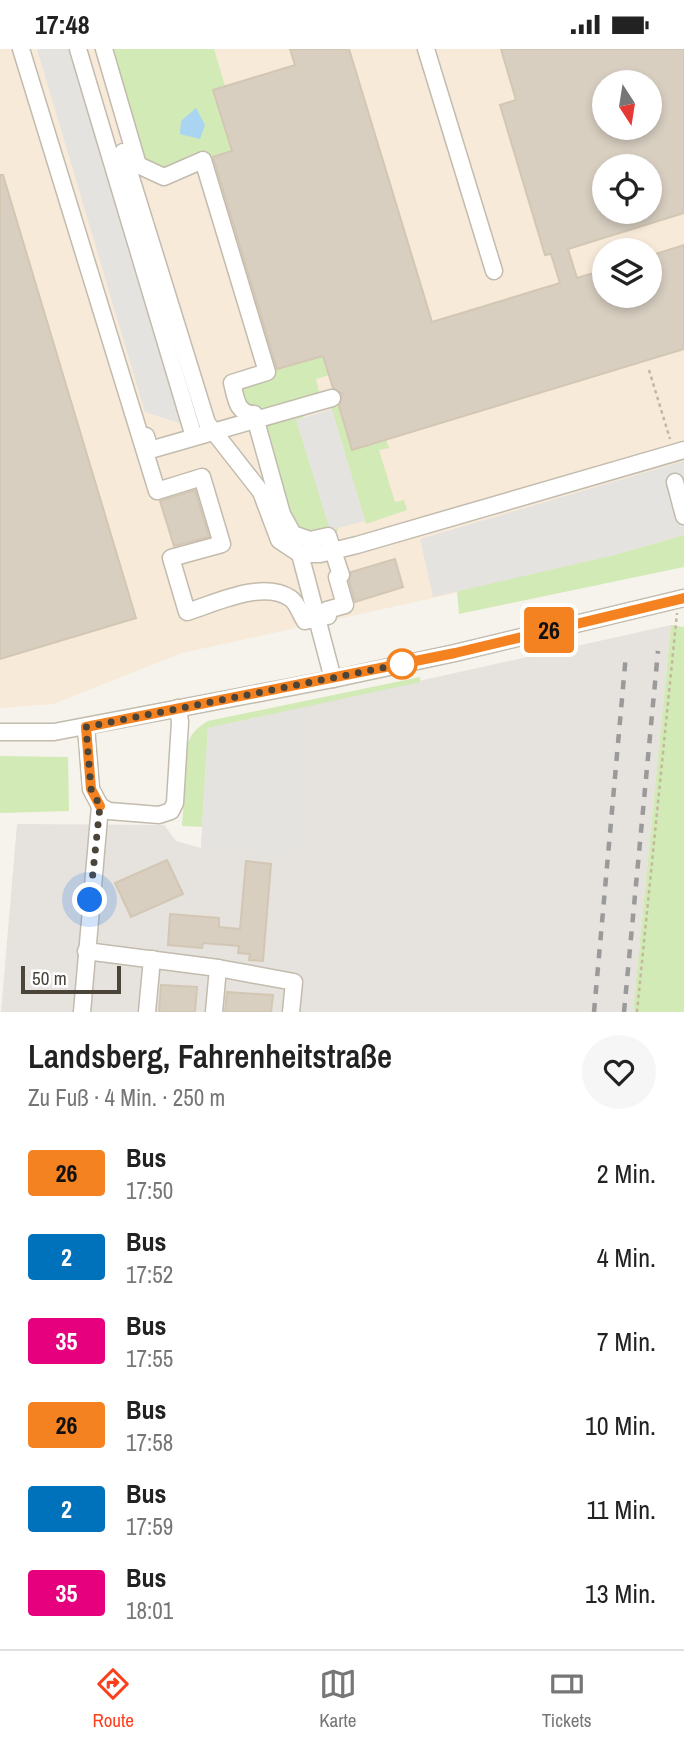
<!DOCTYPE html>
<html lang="de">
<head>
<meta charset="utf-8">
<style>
  :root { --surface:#fff; --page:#f6f6f6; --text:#222; --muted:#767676; --line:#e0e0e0; --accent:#fc3f1d }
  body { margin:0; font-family:"Archivo Narrow",sans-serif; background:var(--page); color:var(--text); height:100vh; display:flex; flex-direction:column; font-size:26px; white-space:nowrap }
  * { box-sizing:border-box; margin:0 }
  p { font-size:23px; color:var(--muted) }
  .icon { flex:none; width:38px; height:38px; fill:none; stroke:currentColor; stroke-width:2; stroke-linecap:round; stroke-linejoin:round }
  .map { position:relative; height:963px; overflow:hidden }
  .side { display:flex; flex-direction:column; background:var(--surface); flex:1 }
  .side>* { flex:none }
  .badge { padding:0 14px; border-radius:5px; font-size:24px; line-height:46px }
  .needle { width:46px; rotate:168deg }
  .tools { position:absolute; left:592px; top:21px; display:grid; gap:14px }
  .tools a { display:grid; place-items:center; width:70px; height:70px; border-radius:50%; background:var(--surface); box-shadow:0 4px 10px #0003; font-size:35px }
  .scale { position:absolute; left:21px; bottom:18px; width:100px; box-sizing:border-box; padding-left:7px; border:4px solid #4b4439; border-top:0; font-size:19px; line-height:24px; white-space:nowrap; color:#4b4439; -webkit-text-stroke:5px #fff; paint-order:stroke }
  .you { position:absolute; width:35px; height:35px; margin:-18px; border:5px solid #fff; border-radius:50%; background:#1a73e8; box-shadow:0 0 0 10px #1a73e833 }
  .map>.badge { position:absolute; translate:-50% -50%; box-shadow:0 0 0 4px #fff }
  .round { display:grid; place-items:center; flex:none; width:74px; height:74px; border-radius:37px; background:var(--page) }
  .summary { display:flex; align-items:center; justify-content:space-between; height:119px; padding:0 28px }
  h1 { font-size:33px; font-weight:600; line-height:52px }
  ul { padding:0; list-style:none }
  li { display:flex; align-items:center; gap:21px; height:84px; padding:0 28px }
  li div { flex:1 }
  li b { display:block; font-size:26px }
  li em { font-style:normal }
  li .badge { min-width:77px; font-weight:700; text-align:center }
  .status { display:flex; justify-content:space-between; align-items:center; height:49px; padding:0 35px; background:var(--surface); direction:ltr }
  .status svg { height:19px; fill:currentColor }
  .menu { display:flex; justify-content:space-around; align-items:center; height:98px; border-top:2px solid var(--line); background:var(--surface); font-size:19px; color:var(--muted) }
  .menu a { display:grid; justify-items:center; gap:4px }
  .menu .selected { color:var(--accent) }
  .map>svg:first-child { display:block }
  .commercial { fill:#f7ead8; fill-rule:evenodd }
  .industrial { fill:#e6e2dd }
  .green { fill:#d2eab5 }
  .parking { fill:#e5e3e0 }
  .water { fill:#a9d4f2 }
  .building { fill:#d8cfc1; stroke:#d3c7b4; stroke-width:2; fill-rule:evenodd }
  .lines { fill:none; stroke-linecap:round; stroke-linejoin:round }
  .minor-casing { stroke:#c2bbae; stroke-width:19 }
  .path { stroke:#c4b79f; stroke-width:2.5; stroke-dasharray:3.5 3.5; stroke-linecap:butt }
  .minor { stroke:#fff; stroke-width:16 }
  .rail { stroke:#9a9a9a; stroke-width:4.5; stroke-dasharray:9 9; stroke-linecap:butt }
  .line-casing { stroke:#fff; stroke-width:16 }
  .line { stroke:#f58220; stroke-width:10 }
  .walk { stroke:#4b4439; stroke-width:7; stroke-dasharray:0 12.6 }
  .stop-dot { fill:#fff; stroke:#f58220; stroke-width:3.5 }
</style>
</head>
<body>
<div class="status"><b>17:48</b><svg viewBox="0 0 49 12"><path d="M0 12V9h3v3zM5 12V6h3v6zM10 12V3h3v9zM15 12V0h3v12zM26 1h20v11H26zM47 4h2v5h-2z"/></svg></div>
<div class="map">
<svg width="684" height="963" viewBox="0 0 684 963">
  <rect width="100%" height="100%" fill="#f6f3ec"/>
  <path class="commercial" d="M0 0H684V494L182 604 53 655 0 659ZM604 33H649V79H604ZM604 117H649V163H604ZM604 201H649V247H604Z"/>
  <path class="industrial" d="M671 576 633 963H1L17 775 164 776 176 792 201 799 208 679Z"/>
  <g class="green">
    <path d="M104 0H214L225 37 214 41 232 102 164 128 138 116Z"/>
    <path d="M323 307 329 326 316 330 320 346 247 365 232 334Z"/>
    <path d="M338 353 352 401 386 390 389 399 379 401 395 453 404 451 407 461 366 475 330 355Z"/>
    <path d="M298 365 305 368 297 371 330 481 338 479 337 484 328 487 293 485 263 377Z"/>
    <path d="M684 486V518L459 565 457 542 614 506Z"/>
    <path d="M671 576 684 578V963H633Z"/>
    <path d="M420 628V633L208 679 202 778 182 777 188 694C192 683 198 678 208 672Z"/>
    <path d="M0 707 68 708 69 762 0 764Z"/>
  </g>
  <g class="parking">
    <path d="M37 0H70L182 375 145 363Z"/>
    <path d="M332 360 365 472 330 481 296 371Z"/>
    <path d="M684 412V486L614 506 433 548 420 490Z"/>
    <path d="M308 658 296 807 201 799 208 679Z"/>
  </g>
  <path class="water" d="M196 59 205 76 200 90 180 85 181 72Z"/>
  <g class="building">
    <path d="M290 0H349L432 273 560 234 551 205 545 206 500 56 516 51 501 0H684V164L568 200 577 229 604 221V247H649V207L684 196V300L352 401 339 357 342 345 333 339 323 307 277 320 213 108 232 102 213 41 295 16ZM604 33H649V79H604ZM604 117H649V163H604Z"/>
    <path d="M0 126H3L136 569 0 610Z"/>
    <path d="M195 441 209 488 174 497 160 452Z"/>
    <path d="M395 510 403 538 355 553 349 532 351 523Z"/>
    <path d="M167 811 183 845 131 868 115 834Z"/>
    <path d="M246 812 271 815 263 912 249 911 250 905 238 904 239 897 203 894 202 899 168 896 170 865 219 869V878L240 880Z"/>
    <path d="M161 936 197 938 195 963H159Z"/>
    <path d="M227 943 273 946 271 963H225Z"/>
  </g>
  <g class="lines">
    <defs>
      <g id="minor">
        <path d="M21 0 157 442 202 428 222 495 171 509 187 563C216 554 262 531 290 549 297 553 300 565 305 572L328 567 327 561 345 556 337 528 341 526 328 487 310 491 293 485 282 465 254 365C236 365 236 348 232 334L267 323 203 111 164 128 138 116 104 0"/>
        <path d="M78 0 194 388"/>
        <path d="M426 0 494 222"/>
        <path d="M123 103 207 374 261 443 279 491 300 505H320L357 496 684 401"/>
        <path d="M146 387 150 401 332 349"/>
        <path d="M675 433 684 467"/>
        <path d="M300 505 333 630"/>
        <path d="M86 678 91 740 100 757 109 762 159 766 171 762 175 754 180 673 178 659"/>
        <path d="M0 683H54L333 630 455 604 684 549"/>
        <path d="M86 902 218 919 294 933 291 963"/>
        <path d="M82 963 100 757"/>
        <path d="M147 963 152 910"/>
        <path d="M214 963 218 919"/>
      </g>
    </defs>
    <use href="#minor" class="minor-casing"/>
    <g class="path">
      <path d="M649 321 670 390"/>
      <path d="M637 963 677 564"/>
    </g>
    <use href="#minor" class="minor"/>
    <g class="rail">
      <path d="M594 963 626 605"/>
      <path d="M624 963 658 602"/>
    </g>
  </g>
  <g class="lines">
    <defs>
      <path id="line" d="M100 757 91 740 86 678 455 604 684 549"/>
    </defs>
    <use href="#line" class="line-casing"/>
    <use href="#line" class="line"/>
    <path class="walk" d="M90 851 100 757 91 740 86 678 402 615"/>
  </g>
  <circle class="stop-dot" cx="402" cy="615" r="14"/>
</svg>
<div class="tools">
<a><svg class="needle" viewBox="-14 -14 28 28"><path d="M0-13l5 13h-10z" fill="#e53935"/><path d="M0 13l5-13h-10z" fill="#767676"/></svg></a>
<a><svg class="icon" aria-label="locate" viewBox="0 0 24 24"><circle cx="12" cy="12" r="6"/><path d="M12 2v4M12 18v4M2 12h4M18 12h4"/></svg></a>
<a><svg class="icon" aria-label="layers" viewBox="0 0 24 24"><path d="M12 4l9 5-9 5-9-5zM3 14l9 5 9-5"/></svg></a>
</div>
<div class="scale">50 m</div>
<div class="you" style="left:90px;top:851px"></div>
<b class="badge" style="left:549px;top:581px;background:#f58220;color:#111">26</b>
</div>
<section class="side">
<div class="summary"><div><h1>Landsberg, Fahrenheitstraße</h1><p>Zu Fuß · 4 Min. · 250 m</p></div><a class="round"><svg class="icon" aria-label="heart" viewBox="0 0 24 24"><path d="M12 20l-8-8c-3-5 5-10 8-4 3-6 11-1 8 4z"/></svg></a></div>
<ul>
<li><span class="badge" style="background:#f58220;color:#111">26</span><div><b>Bus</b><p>17:50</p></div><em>2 Min.</em></li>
<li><span class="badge" style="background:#0072bc;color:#fff">2</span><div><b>Bus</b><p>17:52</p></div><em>4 Min.</em></li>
<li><span class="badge" style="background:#e6007e;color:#fff">35</span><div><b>Bus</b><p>17:55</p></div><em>7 Min.</em></li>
<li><span class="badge" style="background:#f58220;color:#111">26</span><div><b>Bus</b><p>17:58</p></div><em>10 Min.</em></li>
<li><span class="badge" style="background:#0072bc;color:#fff">2</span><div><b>Bus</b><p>17:59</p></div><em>11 Min.</em></li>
<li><span class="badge" style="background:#e6007e;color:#fff">35</span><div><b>Bus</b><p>18:01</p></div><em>13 Min.</em></li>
</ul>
</section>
<nav class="menu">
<a class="selected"><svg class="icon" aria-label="directions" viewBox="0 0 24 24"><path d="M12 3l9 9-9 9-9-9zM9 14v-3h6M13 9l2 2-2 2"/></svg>Route</a>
<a><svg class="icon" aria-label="map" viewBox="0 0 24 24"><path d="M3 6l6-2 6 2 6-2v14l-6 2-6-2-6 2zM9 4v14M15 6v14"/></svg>Karte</a>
<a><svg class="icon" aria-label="tickets" viewBox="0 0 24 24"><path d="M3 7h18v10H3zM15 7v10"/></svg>Tickets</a>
</nav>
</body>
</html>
